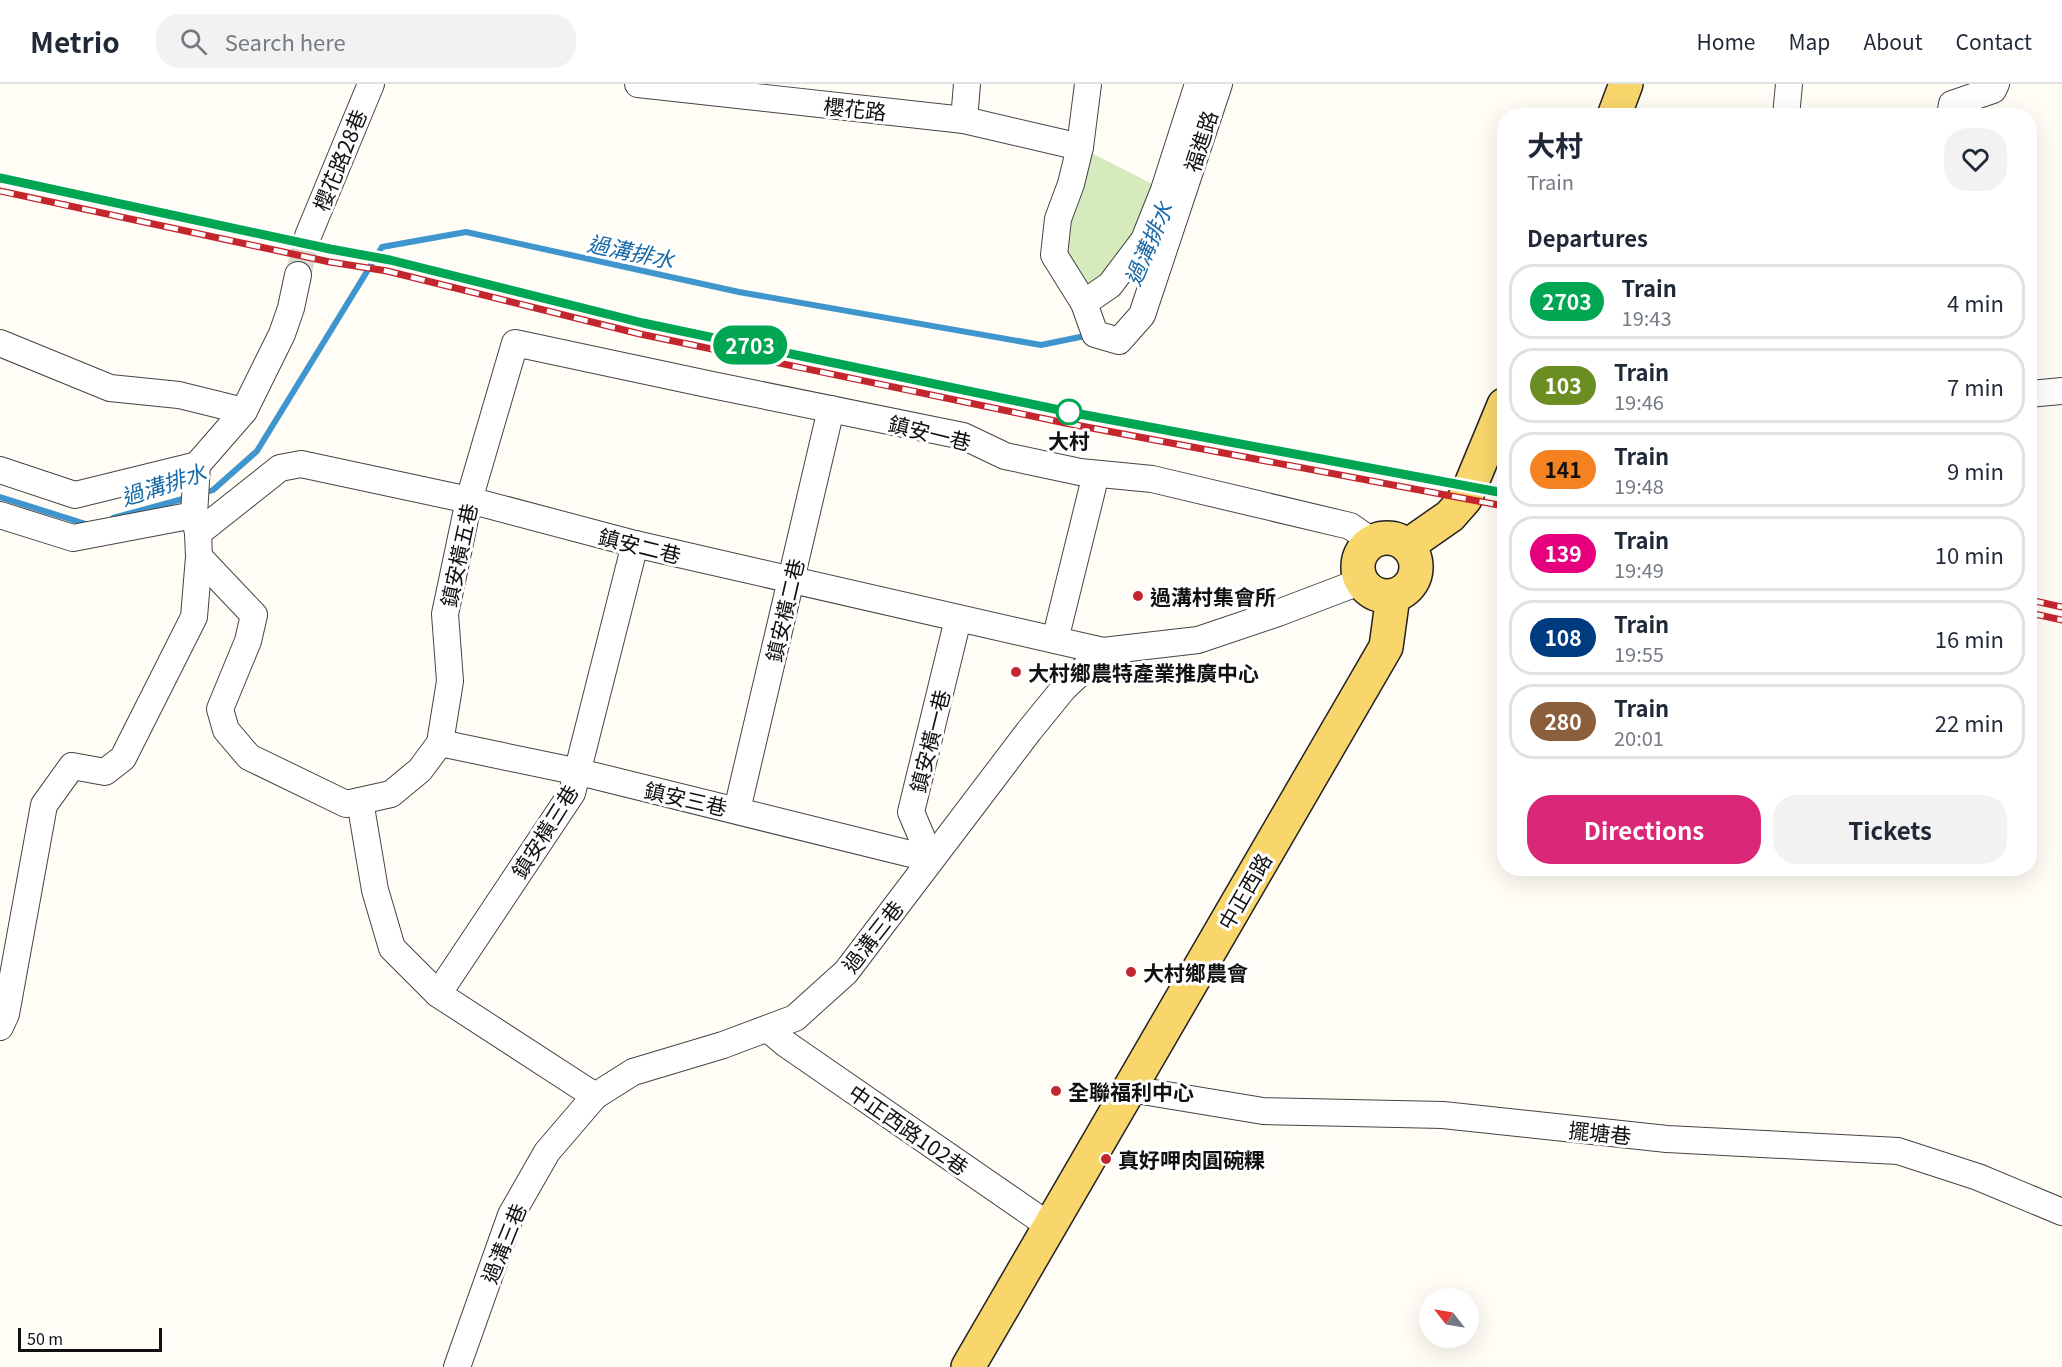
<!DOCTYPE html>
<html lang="en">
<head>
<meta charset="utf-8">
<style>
  :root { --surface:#fff; --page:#f2f2f3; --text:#1f2937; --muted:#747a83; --line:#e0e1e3; --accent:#db2777 }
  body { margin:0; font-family:Georgia,"Noto Sans TC",serif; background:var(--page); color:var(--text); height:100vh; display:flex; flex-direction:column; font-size:22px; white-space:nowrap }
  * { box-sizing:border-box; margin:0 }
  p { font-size:20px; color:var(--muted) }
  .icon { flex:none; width:33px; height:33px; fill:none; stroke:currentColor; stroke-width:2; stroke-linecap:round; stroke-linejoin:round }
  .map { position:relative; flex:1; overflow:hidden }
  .sheet { position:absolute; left:1497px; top:24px; width:540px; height:768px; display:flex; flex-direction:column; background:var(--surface); border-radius:24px; box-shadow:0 6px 24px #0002 }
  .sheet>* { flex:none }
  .badge { padding:0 12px; border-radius:20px; font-size:21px; line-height:39px }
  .needle { width:39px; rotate:301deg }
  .fabs { position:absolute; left:1419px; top:1204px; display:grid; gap:12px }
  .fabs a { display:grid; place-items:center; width:60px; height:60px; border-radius:50%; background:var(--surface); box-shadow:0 6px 24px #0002; font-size:30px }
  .scale { position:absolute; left:18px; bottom:15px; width:144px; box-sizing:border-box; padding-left:6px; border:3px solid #111; border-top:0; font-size:16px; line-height:21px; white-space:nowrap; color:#111; -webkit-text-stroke:4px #fff; paint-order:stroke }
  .map>.badge { position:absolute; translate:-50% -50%; box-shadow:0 0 0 3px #fff }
  h2 { padding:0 30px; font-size:22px; line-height:54px }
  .round { display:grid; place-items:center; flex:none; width:63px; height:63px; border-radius:24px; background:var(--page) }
  .summary { display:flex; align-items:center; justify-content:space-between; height:102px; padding:0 30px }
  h1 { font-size:28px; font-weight:700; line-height:45px }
  .cta { display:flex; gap:12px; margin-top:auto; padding:12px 30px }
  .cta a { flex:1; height:69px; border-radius:24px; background:var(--accent); color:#fff; font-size:24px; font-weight:700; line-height:69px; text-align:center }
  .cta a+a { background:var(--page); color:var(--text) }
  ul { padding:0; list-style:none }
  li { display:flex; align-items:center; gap:18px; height:75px; margin:0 12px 9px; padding:0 18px; border:3px solid var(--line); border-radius:24px }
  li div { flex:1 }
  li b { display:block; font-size:22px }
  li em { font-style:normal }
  li .badge { min-width:66px; font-weight:700; text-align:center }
  header { display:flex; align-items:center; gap:36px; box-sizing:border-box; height:84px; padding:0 30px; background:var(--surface); border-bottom:2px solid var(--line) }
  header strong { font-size:28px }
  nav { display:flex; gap:33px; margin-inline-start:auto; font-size:21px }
  .search { width:420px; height:54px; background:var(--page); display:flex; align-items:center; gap:15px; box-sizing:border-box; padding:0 21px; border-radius:24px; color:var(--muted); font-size:22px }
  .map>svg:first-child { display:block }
  .green { fill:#d5ebbd }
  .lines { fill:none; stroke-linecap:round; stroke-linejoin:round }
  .stream { stroke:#3f96cf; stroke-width:6 }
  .minor-tunnel { stroke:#dbdad3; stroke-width:26; stroke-dasharray:26 13; stroke-linecap:butt }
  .minor-casing { stroke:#444; stroke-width:28 }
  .major-casing { stroke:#222; stroke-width:36 }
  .minor { stroke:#fff; stroke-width:26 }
  .major { stroke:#f9d66b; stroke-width:33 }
  .rail-casing { stroke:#c4262e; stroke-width:7 }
  .rail { stroke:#fff; stroke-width:4.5; stroke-dasharray:14; stroke-linecap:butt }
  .line-casing { stroke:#fff; stroke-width:14 }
  .line { stroke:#00a651; stroke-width:9 }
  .stop-dot { fill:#fff; stroke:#00a651; stroke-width:3 }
  .poi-dot { fill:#c4262e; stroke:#fff; stroke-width:2 }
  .labels { text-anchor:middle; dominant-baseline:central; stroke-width:6; stroke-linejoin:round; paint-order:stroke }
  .street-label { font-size:21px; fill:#111; stroke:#fff }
  .stop-label { font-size:21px; font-weight:bold; fill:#111; stroke:#fff }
  .poi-label { font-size:21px; font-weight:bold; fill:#111; stroke:#fff; text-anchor:start }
  .water-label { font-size:22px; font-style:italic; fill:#1768a6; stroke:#fff }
</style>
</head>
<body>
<header>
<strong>Metrio</strong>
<div class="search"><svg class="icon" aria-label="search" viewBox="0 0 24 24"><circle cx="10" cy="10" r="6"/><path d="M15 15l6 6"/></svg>Search here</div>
<nav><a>Home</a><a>Map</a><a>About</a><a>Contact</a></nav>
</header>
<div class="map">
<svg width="2062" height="1283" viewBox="0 0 2062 1283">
  <rect width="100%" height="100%" fill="#fffdf5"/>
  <path class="green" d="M1080 63 1164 106 1084 219 1054 171Z"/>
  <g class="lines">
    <g class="stream">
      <path d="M203 409 213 406 257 367 382 163 466 148 739 208 1041 261 1090 251"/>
      <path d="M0 413 89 441"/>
      <path d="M113 434 190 413"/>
    </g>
    <path class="minor-tunnel" d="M298 191 308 152"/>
    <defs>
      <g id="minor">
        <path d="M638 0 964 36 1080 63"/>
        <path d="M1198 0 1164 106 1144 156 1110 201 1084 219 1095 250 1119 257 1142 231 1219 0"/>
        <path d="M1786 32 1789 0"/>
        <path d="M1950 32 1952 20 1993 6 1996 0"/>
        <path d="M964 36 967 0"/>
        <path d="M308 152 371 0"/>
        <path d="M1084 219 1054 171 1058 135 1071 100 1080 63 1088 0"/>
        <path d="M0 259 110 304 179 311 244 327 197 381 194 431 198 449 199 473 194 533 123 674 105 688 72 682 44 721 6 930 0 943"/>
        <path d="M2030 310 2062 307"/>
        <path d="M244 327 282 250 291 224 298 191"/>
        <path d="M0 386 75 411 197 381"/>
        <path d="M0 431 73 454 194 431"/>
        <path d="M198 449 280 384 301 380 469 416 635 460 1103 567"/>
        <path d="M199 473 254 531 248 557 220 625 226 646 249 673 346 720 391 710 420 686 440 659 450 597 445 530 469 416 515 259 712 301 963 352 1005 372 1080 388 1152 395 1350 442 1373 458"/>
        <path d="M1055 556 1096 390"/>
        <path d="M440 659 579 688 931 775"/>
        <path d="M360 717 375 806 392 864 438 910 595 1012"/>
        <path d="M737 726 831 325"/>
        <path d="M931 775 911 728 958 535"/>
        <path d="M438 910 572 709 635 460"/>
        <path d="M768 945 786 960 1051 1143"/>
        <path d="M1130 1005 1263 1027 1443 1031 1667 1055 1898 1067 1978 1093 2062 1128"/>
        <path d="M457 1283 511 1131 547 1068 595 1012 633 988 723 961 795 934 846 888 1029 647 1064 604 1103 567 1198 556 1278 529 1362 497"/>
      </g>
      <g id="major">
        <path d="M1614 32 1626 0"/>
        <circle cx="1387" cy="483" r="29"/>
        <path d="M1407 462 1450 432 1465 415 1504 321"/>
        <path d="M968 1283 1386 563 1393 512"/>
      </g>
    </defs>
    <use href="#minor" class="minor-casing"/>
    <use href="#major" class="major-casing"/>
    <use href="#minor" class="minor"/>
    <use href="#major" class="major"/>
    <defs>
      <g id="rail">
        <path d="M0 94 330 165 390 176 643 239 1069 328 1504 409"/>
        <path d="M0 107 330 178 387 187 640 250 1065 339 1504 422"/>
        <path d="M2030 516 2062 523"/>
        <path d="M2030 529 2062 536"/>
      </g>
    </defs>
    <use href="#rail" class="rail-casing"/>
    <use href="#rail" class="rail"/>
  </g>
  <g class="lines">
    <defs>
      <path id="line" d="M0 94 330 165 390 176 643 239 777 267 1069 328 1504 409"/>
    </defs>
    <use href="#line" class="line-casing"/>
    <use href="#line" class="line"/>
  </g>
  <circle class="stop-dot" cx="1069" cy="328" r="12"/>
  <g class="poi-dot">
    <circle cx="1138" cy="512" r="6"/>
    <circle cx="1016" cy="588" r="6"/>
    <circle cx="1131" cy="888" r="6"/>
    <circle cx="1056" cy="1007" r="6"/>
    <circle cx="1106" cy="1075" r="6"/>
  </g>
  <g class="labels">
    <g class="street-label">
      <text transform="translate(855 24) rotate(6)">櫻花路</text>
      <text transform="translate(1200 57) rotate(-72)">福進路</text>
      <text transform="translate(339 76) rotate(-68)">櫻花路28巷</text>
      <text transform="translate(930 348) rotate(14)">鎮安一巷</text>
      <text transform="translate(640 461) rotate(14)">鎮安二巷</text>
      <text transform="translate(458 471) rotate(-78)">鎮安橫五巷</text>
      <text transform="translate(784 526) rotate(-77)">鎮安橫二巷</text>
      <text transform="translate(929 657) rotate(-76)">鎮安橫一巷</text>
      <text transform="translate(686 714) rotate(13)">鎮安三巷</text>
      <text transform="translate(544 747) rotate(-58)">鎮安橫三巷</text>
      <text transform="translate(1244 807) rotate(-60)">中正西路</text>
      <text transform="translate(872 852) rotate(-52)">過溝三巷</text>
      <text transform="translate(909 1045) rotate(35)">中正西路102巷</text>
      <text transform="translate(1600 1048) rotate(6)">擺塘巷</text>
      <text transform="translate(503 1159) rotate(-68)">過溝三巷</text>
    </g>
    <g class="stop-label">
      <text x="1069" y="356">大村</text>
    </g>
    <g class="poi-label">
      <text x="1150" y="512">過溝村集會所</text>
      <text x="1028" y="588">大村鄉農特產業推廣中心</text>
      <text x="1143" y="888">大村鄉農會</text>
      <text x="1068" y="1007">全聯福利中心</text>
      <text x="1118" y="1075">真好呷肉圓碗粿</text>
    </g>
    <g class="water-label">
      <text transform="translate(1147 159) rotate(-67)">過溝排水</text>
      <text transform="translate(631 166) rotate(12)">過溝排水</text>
      <text transform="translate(163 399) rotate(-18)">過溝排水</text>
    </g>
  </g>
</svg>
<div class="fabs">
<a><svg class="needle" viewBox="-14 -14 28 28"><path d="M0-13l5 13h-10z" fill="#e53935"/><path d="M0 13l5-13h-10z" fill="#747a83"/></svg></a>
</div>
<div class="scale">50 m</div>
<b class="badge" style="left:750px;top:261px;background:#00a651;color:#fff">2703</b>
<section class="sheet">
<div class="summary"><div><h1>大村</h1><p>Train</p></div><a class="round"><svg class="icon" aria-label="heart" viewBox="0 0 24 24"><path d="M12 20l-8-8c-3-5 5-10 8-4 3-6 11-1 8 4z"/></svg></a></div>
<h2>Departures</h2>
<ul>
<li><span class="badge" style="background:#00a651;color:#fff">2703</span><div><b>Train</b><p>19:43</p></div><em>4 min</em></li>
<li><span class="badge" style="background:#6b8e23;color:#fff">103</span><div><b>Train</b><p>19:46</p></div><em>7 min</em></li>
<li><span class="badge" style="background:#f58220;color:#111">141</span><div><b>Train</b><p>19:48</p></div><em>9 min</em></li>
<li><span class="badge" style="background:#e6007e;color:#fff">139</span><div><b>Train</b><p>19:49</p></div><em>10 min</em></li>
<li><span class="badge" style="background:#003b80;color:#fff">108</span><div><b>Train</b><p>19:55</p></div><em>16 min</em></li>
<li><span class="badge" style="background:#8b5e3c;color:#fff">280</span><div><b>Train</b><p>20:01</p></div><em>22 min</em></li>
</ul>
<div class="cta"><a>Directions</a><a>Tickets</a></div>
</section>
</div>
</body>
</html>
